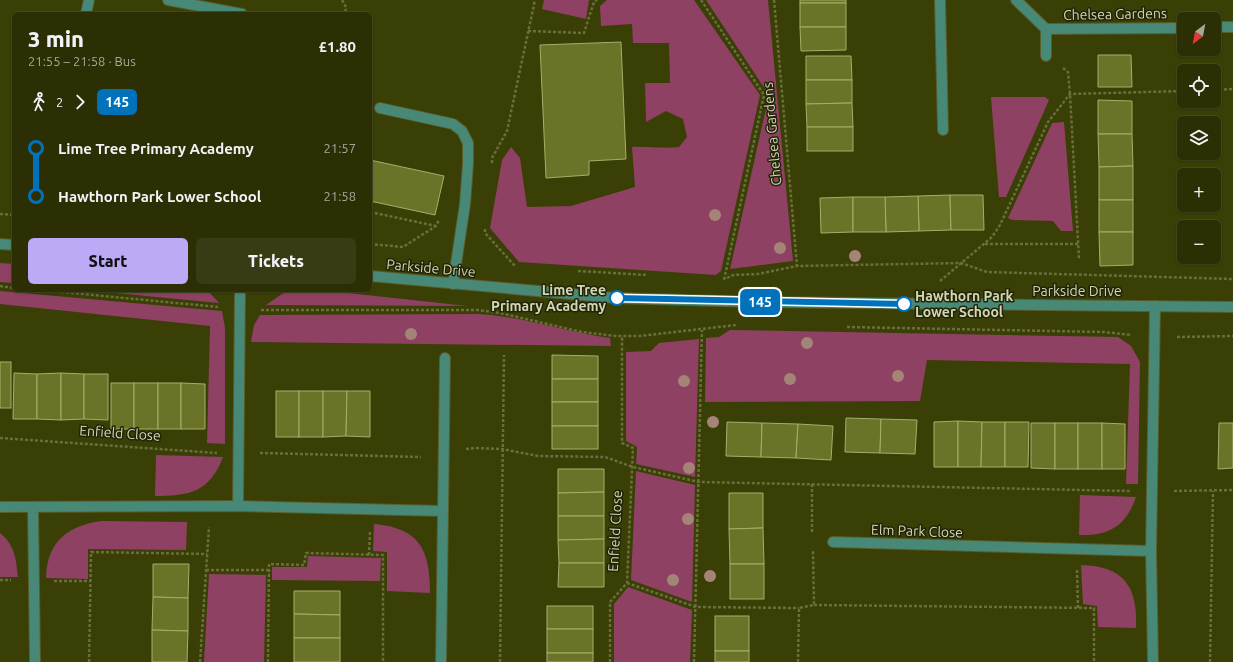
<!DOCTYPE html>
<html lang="en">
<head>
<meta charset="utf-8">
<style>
  :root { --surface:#2c2f04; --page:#383b13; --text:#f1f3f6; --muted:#a6a99a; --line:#484a26; --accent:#bcaaf6 }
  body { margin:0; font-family:Ubuntu,sans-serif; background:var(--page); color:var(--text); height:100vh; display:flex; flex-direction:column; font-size:15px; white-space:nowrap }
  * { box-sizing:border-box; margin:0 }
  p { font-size:13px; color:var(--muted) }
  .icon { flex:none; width:22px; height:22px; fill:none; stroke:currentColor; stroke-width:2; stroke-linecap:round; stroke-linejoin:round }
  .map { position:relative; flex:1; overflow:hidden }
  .side { position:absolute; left:12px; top:12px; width:360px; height:280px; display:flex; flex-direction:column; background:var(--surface); border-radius:6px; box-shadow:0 1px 3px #0004,0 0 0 1px var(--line) }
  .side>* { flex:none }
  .badge { padding:0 8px; border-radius:6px; font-size:14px; line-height:26px }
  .needle { width:26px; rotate:212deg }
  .fabs { position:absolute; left:1177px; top:12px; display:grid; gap:8px }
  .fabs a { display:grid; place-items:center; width:44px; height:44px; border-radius:6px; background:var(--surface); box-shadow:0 1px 3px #0004,0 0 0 1px var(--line); font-size:20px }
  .map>.badge { position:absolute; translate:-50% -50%; box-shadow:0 0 0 2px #fff }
  .legs { display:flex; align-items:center; gap:6px; height:44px; padding:0 16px; font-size:13px }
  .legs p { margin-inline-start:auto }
  .overview { display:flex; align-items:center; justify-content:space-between; height:68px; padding:0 16px }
  h1 { font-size:22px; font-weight:800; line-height:30px }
  .button { display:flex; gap:8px; margin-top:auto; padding:8px 16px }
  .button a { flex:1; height:46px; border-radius:6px; background:var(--accent); color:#111; font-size:16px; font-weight:800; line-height:46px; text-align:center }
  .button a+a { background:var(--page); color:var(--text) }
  ul { padding:0 16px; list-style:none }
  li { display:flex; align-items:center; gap:14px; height:48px; font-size:15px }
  li i { display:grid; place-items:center; width:6px; height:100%; margin:0 5px; background:currentColor }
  li i::after { content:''; width:10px; height:10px; margin:-5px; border:3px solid; border-radius:50%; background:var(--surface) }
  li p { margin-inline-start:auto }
  li:first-child i { background:linear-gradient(#0000 50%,currentColor 0) }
  li:last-child i { background:linear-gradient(currentColor 50%,#0000 0) }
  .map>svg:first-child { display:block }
  .green { fill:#8e4162 }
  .building { fill:#6b7329; stroke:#a6af69 }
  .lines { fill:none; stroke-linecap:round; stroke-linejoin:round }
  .minor-casing { stroke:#585d29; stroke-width:12 }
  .path { stroke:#696e3c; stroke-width:2.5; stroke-dasharray:3 2; stroke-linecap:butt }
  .minor { stroke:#478877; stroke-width:10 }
  .tree { fill:#a48477 }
  .line-1-casing { stroke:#fff; stroke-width:9 }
  .line-1 { stroke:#0072bc; stroke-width:6 }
  .stop-1-dot { fill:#fff; stroke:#0072bc; stroke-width:2 }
  .labels { text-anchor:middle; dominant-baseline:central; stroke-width:3; stroke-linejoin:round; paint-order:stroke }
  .street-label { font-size:14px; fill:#d1d7b4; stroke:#222407 }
  .stop-label { font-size:14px; font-weight:bold; fill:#d1d7b4; stroke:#222407; text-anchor:end }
</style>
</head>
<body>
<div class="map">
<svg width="1233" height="662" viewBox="0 0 1233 662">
  <rect width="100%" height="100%" fill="#3a3f06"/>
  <g class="green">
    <path d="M544 0H589L586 19 542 9Z"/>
    <path d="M607 0H694L760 95 721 271 716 275 519 262 490 228 502 160 511 147 520 158 527 207 571 206 635 187 632 147C650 146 661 149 679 147L687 137 683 119 666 111 646 122 645 83H670L669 43H633L632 24 601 26 600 6Z"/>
    <path d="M706 0H768L793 261 730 269 769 95Z"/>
    <path d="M991 97H1045L1049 100 1006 197H999Z"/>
    <path d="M1064 122 1073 231H1061L1053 221 1012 220 1008 218 1052 123Z"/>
    <path d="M0 263 14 264V283L0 282Z"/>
    <path d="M84 290H207L219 303Z"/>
    <path d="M292 290H321L467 306 266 305 282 294Z"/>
    <path d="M0 291 222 311 225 328V444L207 443 210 326 0 304Z"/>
    <path d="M477 314C522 316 565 332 610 338L611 346 251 342 254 325 260 315Z"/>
    <path d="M730 330 1118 337 1131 346 1140 362 1138 484H1126L1130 364 927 360 920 401 705 402 706 338 719 337Z"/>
    <path d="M699 339 695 477 636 464 637 447 626 441V352L651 351 659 343Z"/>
    <path d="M156 455 223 457C210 492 189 496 155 496Z"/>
    <path d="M636 471 695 485 692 602 631 580Z"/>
    <path d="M1080 495 1136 497C1126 526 1109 536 1079 535Z"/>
    <path d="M101 521 187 522 186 550 88 549V579L46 578C47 541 68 526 101 521Z"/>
    <path d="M374 524C420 528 430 550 430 593L387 591V552L373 551Z"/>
    <path d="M0 533C15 545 16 559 18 577H0Z"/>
    <path d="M308 556 381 558 380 581 272 580V567H307Z"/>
    <path d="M1081 565C1124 566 1138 587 1136 628L1098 627 1097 606 1083 604Z"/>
    <path d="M209 574 266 575 264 662H204Z"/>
    <path d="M628 587 692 610 690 662H614V604Z"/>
  </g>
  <g class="building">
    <rect x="800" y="0" width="46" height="3"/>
    <rect x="800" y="3" width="46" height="24"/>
    <path d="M800 27H846V50L801 51Z"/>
    <path d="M621 42 626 159 589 161V175L546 178 540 45Z"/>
    <path d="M1098 55H1131L1132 87H1098Z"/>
    <path d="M806 56H851L852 80H806Z"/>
    <path d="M806 80H852V103L806 104Z"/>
    <path d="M1098 100 1132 101V134H1098Z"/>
    <path d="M852 103 853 127H807L806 104Z"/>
    <rect x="807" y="127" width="46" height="24"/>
    <path d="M1098 134H1132L1133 166 1099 167Z"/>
    <path d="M370 160 444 176 435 215 370 201Z"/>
    <path d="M1133 166V200H1099V167Z"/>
    <path d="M950 195 951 230 919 231 918 196Z"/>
    <path d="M950 195H983L984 230H951Z"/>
    <path d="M918 196 919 231 886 232 885 197Z"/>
    <path d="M853 197V232L821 233 820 198Z"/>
    <path d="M853 197H885L886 232H853Z"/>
    <rect x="1099" y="200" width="34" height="32"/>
    <path d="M1099 232H1133V265L1100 266Z"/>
    <path d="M552 355 598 356V379H552Z"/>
    <rect x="0" y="362" width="11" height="46"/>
    <path d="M14 373 37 374V419H13Z"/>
    <path d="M61 373V420L37 419V374Z"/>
    <path d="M61 373 84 374V419L61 420Z"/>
    <path d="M84 374H108V420L84 419Z"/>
    <rect x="552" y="379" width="46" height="23"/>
    <rect x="111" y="383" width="23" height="46"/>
    <rect x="134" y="383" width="24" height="46"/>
    <rect x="158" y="383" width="23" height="46"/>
    <path d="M181 383 205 384V429H181Z"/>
    <rect x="276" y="391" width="23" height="46"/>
    <rect x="299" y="391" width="24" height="46"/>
    <path d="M323 391H347L346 436 323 437Z"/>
    <path d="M347 391H370V437L346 436Z"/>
    <rect x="552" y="402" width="46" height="24"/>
    <path d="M846 418 881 419 880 453 845 452Z"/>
    <path d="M881 419 917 420 915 454 880 453Z"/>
    <path d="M958 421V467H934V422Z"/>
    <path d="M958 421 982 422 981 467H958Z"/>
    <path d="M727 422 762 423 761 457 726 456Z"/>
    <path d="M982 422H1005V467H981Z"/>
    <path d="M1005 422H1029L1028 467H1005Z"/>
    <path d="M762 423 798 424 796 458 761 457Z"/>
    <path d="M1031 423H1055V469L1031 468Z"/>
    <rect x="1055" y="423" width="23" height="46"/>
    <rect x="1078" y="423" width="24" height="46"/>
    <path d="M1102 423 1125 424V469H1102Z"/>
    <path d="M1219 423H1233V468L1218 469Z"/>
    <path d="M798 424 833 426 831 460 796 458Z"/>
    <rect x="552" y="426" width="46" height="23"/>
    <path d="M558 469H604V492L558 493Z"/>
    <path d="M604 492V516H558V493Z"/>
    <path d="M729 493H763V528L729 529Z"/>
    <path d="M558 516H604V539L558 540Z"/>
    <path d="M763 528 764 564H730L729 529Z"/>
    <path d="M604 539V563H559L558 540Z"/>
    <path d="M559 563H604V587H558Z"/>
    <path d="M153 564H189L188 598 153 597Z"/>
    <rect x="730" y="564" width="34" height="35"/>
    <path d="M294 591H340V615L294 614Z"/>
    <path d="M153 597 188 598V631L152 630Z"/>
    <rect x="547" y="606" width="46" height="23"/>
    <path d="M294 614 340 615V638H294Z"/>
    <rect x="715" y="616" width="34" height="35"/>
    <rect x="547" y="629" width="46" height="24"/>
    <path d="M152 630 188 631 187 662H152Z"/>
    <rect x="294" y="638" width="46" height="24"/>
    <rect x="715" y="651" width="34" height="11"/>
    <rect x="547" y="653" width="46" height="9"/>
  </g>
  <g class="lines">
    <defs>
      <g id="minor">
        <path d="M168 0 242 14"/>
        <path d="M940 0 943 130"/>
        <path d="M1016 0 1046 29V56"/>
        <path d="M86 14 89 0"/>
        <path d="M1214 27H1233"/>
        <path d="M1046 29 1184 28"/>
        <path d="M380 108 453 124 462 131 468 143V164L465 204 453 284"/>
        <path d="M0 244 14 245"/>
        <path d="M370 276 615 298 756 302 1233 307"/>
        <path d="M238 506 240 290"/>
        <path d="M0 507 238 506 443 511 441 662"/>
        <path d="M33 508 35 662"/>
        <path d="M443 511 445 358"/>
        <path d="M833 542 1151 551"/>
        <path d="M1153 662 1151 551 1155 306"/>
      </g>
    </defs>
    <use href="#minor" class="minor-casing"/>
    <g class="path">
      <path d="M342 0 346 7 345 14"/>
      <path d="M701 0 764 95 724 280"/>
      <path d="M774 0 797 266"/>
      <path d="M528 31 584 33 594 2 597 0"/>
      <path d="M1063 68 1068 72 1070 94 1079 259"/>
      <path d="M1214 90 1233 89"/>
      <path d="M492 163V158L507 131 535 0"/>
      <path d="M370 212 436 226"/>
      <path d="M0 214 14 215"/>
      <path d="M485 229V233L515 266"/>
      <path d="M370 244 403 247 436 226 439 220"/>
      <path d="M985 244H1078"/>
      <path d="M578 271 647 275"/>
      <path d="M727 278 733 275 758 274 797 266 961 263 987 272 1233 279"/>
      <path d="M940 281 992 237 1000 225 1048 122 1070 94 1184 91"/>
      <path d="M0 286 14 288"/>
      <path d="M41 290 218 307"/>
      <path d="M261 310H478L500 313 582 332 615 336H640L736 325"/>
      <path d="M847 327 1104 332 1132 335"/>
      <path d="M1177 337 1233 336"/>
      <path d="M0 438 217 453"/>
      <path d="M466 449 475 448 502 449 538 456 605 457 633 467 699 482 1131 491"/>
      <path d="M260 453 421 457"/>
      <path d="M812 484V532"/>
      <path d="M1174 491 1233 490"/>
      <path d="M369 555 370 531"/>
      <path d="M206 570H269"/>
      <path d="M1077 570 1078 608"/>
      <path d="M0 580H11"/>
      <path d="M54 581H91"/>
      <path d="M627 583 696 607 799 608"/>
      <path d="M814 605 1094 608V662"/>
      <path d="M89 662 91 552 207 554"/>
      <path d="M200 662 209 527"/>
      <path d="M268 662 269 564 304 565 306 553 383 555V662"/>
      <path d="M500 662 504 355"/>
      <path d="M610 662V602L627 583 633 448 622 443V336"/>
      <path d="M694 662 702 330"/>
      <path d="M798 662 799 608 814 605 813 550"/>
      <path d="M1210 662 1213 491"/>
    </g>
    <use href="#minor" class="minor"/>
  </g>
  <g class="tree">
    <circle cx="715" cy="215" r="6"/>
    <circle cx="780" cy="248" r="6"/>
    <circle cx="855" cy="256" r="6"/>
    <circle cx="411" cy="334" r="6"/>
    <circle cx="807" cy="343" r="6"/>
    <circle cx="898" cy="376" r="6"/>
    <circle cx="790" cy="379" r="6"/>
    <circle cx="684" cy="381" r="6"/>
    <circle cx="713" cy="422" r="6"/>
    <circle cx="689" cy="468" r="6"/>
    <circle cx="688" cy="519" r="6"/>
    <circle cx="710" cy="576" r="6"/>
    <circle cx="673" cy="580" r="6"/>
  </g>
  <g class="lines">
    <defs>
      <path id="line-1" d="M617 298 904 304"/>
    </defs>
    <use href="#line-1" class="line-1-casing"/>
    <use href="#line-1" class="line-1"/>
  </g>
  <g class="stop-1-dot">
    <circle cx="617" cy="298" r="7"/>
    <circle cx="904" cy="304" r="7"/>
  </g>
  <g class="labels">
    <g class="street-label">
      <text transform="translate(1115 14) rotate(-1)">Chelsea Gardens</text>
      <text transform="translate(772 134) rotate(-95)">Chelsea Gardens</text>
      <text transform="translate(431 268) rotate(5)">Parkside Drive</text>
      <text x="1077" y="291">Parkside Drive</text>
      <text transform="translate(120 433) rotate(4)">Enfield Close</text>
      <text transform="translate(615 531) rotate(-87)">Enfield Close</text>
      <text transform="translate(917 531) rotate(2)">Elm Park Close</text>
    </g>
    <g class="stop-label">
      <text x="606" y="290">Lime Tree<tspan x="606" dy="16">Primary Academy</tspan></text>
      <text x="915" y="296" text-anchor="start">Hawthorn Park<tspan x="915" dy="16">Lower School</tspan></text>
    </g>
  </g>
</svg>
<div class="fabs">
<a><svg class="needle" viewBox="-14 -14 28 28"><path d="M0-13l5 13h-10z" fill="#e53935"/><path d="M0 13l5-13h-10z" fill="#a6a99a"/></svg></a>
<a><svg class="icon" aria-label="locate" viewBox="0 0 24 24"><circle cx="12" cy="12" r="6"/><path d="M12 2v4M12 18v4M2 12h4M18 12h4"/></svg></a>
<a><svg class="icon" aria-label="layers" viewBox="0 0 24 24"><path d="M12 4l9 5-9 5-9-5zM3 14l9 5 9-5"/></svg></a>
<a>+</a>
<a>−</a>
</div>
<b class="badge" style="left:760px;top:302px;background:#0072bc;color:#fff">145</b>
<section class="side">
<div class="overview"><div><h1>3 min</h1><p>21:55 – 21:58 · Bus</p></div><b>£1.80</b></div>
<div class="legs"><svg class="icon" aria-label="walk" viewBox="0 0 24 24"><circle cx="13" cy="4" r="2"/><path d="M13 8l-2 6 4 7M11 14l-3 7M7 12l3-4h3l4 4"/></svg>2<svg class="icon" aria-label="forward" viewBox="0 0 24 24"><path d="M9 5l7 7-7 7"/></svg><b class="badge" style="background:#0072bc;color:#fff">145</b></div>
<ul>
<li><i style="color:#0072bc"></i><b>Lime Tree Primary Academy</b><p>21:57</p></li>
<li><i style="color:#0072bc"></i><b>Hawthorn Park Lower School</b><p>21:58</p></li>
</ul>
<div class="button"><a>Start</a><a>Tickets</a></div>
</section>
</div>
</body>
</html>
